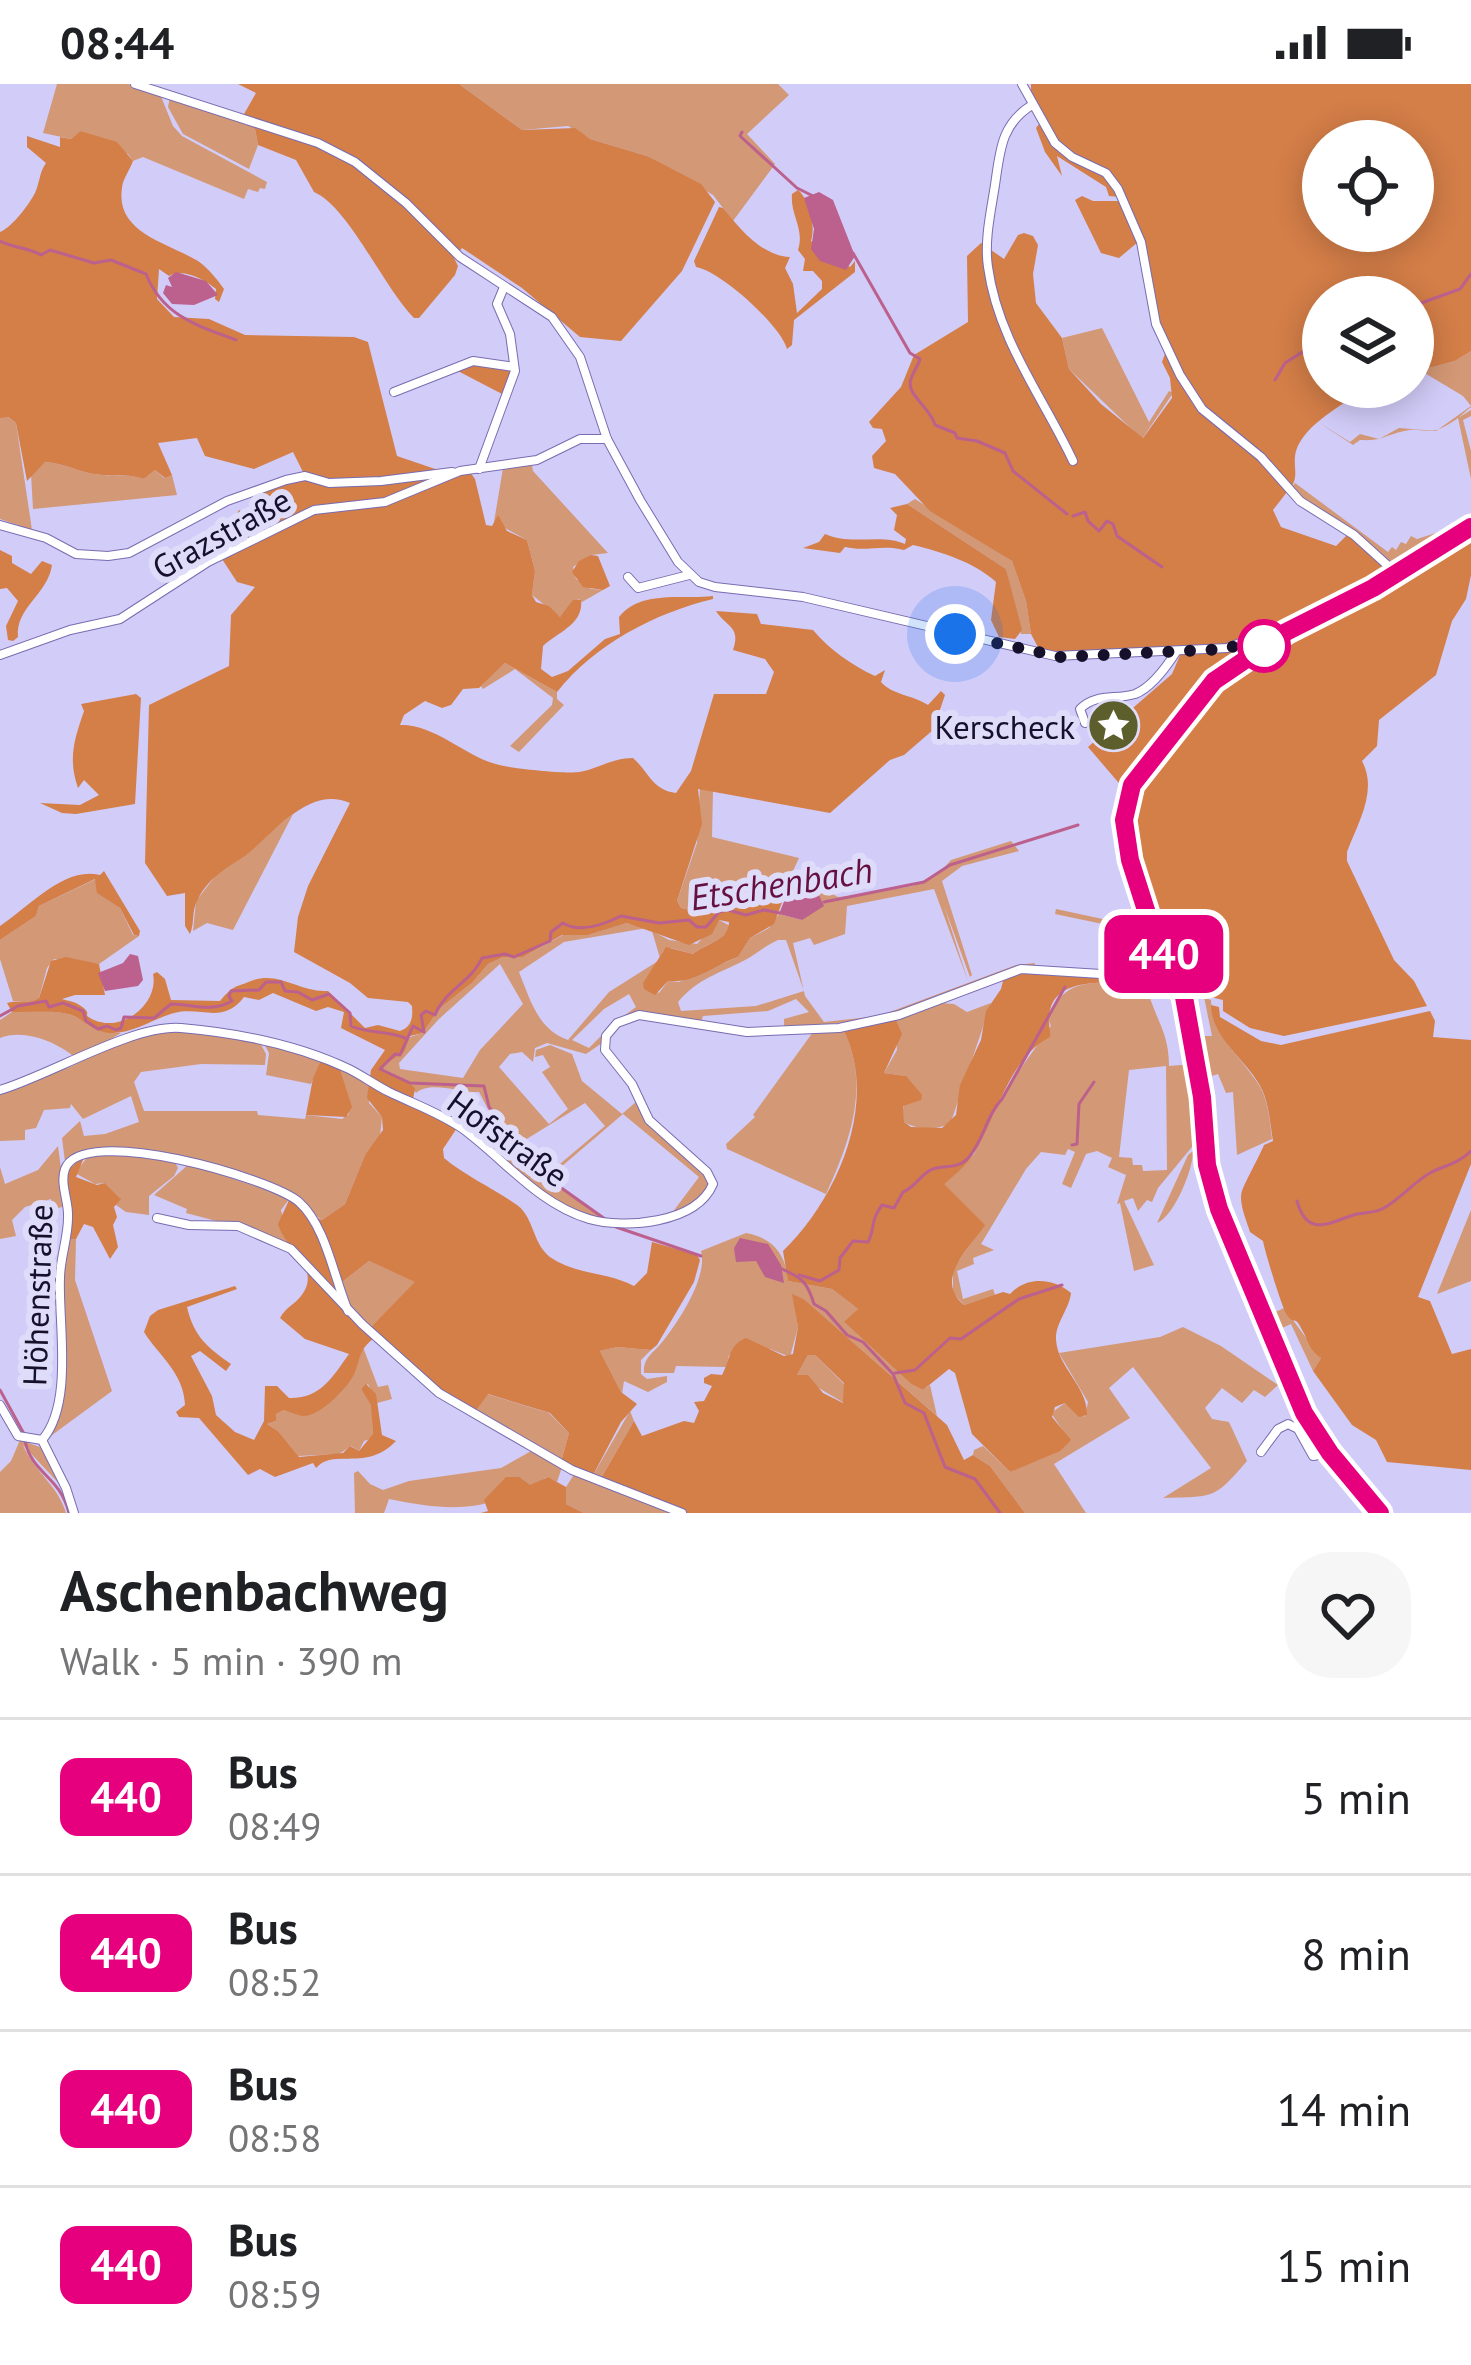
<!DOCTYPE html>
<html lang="en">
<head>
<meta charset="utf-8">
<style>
  :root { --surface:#fff; --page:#f6f6f6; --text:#202124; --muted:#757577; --line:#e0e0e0 }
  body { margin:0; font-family:"PT Sans",sans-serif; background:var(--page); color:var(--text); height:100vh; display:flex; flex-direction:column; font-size:45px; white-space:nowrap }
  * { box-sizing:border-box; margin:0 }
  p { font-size:39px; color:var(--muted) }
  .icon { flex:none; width:66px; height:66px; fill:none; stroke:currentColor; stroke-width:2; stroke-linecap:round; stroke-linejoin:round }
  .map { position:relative; height:1429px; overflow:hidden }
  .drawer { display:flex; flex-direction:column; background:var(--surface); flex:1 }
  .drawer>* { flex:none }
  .badge { padding:0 24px; border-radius:18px; font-size:42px; line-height:78px }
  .controls { position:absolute; left:1302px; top:36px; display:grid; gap:24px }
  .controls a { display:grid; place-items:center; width:132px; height:132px; border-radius:50%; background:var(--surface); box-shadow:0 6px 30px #0003; font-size:60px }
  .you { position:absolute; width:60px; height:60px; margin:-30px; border:9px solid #fff; border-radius:50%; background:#1a73e8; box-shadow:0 0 0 18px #1a73e833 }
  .map>.badge { position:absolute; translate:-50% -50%; box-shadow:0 0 0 6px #fff }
  .round { display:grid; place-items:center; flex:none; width:126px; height:126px; border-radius:48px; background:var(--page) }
  .headline { display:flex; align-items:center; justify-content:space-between; height:204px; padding:0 60px }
  h1 { font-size:57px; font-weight:700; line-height:90px }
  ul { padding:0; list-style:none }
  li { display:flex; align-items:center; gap:36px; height:156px; padding:0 60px; border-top:3px solid var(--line) }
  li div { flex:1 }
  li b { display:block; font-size:45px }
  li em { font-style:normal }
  li .badge { min-width:132px; font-weight:700; text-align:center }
  .status { display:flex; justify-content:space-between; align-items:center; height:84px; padding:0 60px; background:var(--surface); direction:ltr }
  .status svg { height:33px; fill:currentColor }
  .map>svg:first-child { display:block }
  .green { fill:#d39875; fill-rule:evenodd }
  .forest { fill:#d47e48; fill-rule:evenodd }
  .water { fill:#bc618d }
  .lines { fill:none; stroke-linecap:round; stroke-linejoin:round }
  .stream { stroke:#bc618d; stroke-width:3 }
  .minor-casing { stroke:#796cb0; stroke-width:10 }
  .minor { stroke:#fff; stroke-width:8 }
  .line-casing { stroke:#fff; stroke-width:27 }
  .line { stroke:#e6007e; stroke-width:18 }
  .walk { stroke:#16102b; stroke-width:12; stroke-dasharray:0 21.6 }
  .stop-dot { fill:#fff; stroke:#e6007e; stroke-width:6 }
  .labels { text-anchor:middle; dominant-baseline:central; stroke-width:12; stroke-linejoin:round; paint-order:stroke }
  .street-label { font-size:33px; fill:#16102b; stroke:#dfdcfa }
  .poi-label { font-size:33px; fill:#16102b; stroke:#dfdcfa; text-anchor:end }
  .water-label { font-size:36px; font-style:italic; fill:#651040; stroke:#dfdcfa }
</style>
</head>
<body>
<div class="status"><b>08:44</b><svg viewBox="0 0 49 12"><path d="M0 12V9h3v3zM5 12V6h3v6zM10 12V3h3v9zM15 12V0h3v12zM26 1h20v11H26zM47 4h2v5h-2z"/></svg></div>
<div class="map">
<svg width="1471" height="1429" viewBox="0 0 1471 1429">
  <rect width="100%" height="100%" fill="#d2ccf9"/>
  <g class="green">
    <path d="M57 0H128L160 10 173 42 182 52 267 98 265 105 260 104 258 108 248 105 244 115 143 73 133 77 128 70 80 47 71 55 43 49Z"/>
    <path d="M459 0H778L789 11 747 50 775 80 733 137 713 111 647 72 590 55 568 42 522 46Z"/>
    <path d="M170 13 241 36 255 45 258 61 249 85 183 50 168 23Z"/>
    <path d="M1102 244 1149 338 1169 307 1173 309 1142 355 1069 285 1062 254Z"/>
    <path d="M1471 267V323L1458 334 1471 326V332L1463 336 1471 367V395L1458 334C1425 358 1428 340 1400 348 1381 353 1381 357 1360 356L1353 361 1318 338 1350 358 1360 350 1379 355 1399 344 1436 347 1471 322 1463 312 1413 282V275L1429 284 1455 277Z"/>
    <path d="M6 332 16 339 32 446 0 435V334Z"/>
    <path d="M45 378C64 379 76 387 94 390 112 393 126 389 144 395L155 386 164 394 172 391 177 411 33 425 31 390Z"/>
    <path d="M532 381 533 387 608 469 591 471 573 483 576 495 591 505 603 506 582 518 579 515 560 533 532 511 535 487 527 456 494 438 503 384Z"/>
    <path d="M1295 399 1388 468 1392 463 1396 466 1401 458 1406 460 1411 452 1417 455 1439 448 1443 455 1403 480H1392L1290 405Z"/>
    <path d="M915 415 1012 477 1026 517 1031 550H1021L1006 485 907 420Z"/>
    <path d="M505 579 557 608V615L564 621 519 668 510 662 552 621 553 614 515 585 483 605 481 602Z"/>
    <path d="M700 703 713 706 712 753 799 774 792 789 838 813 851 812 913 802 940 788 951 776 1011 757 1019 767 962 782 942 797 972 891 970 893 944 822 968 897 934 805 847 822 845 850 814 861 810 854 793 859 805 912 824 938 879 932 1016 881 1035 879 1034 884 883 934 784 945V935L809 928 796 915 768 927 703 932 701 939 647 929 621 934 636 923 629 910 604 925 572 956 589 964 607 946 602 959 586 970 547 959 535 964 533 978 522 968 510 970 499 983 549 1040 568 1025 542 988 550 983 543 971 535 973 536 966 550 961 572 970 582 997 622 1030 637 1017 653 1044 710 1097 704 1112 672 1129 699 1093 623 1030 548 1094 606 1136C561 1126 529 1098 495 1069L516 1056 488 1025 479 1008C460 1009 431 996 416 1009L403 994 382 988 384 980 400 970 410 953 423 949 439 925 473 898 488 880 503 873H523L563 851H588L627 839 647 844 564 858 519 888C530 915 538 946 568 956L609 908 658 877 643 900 659 909 668 897 679 898 738 873 750 854 769 844 779 830 802 836 791 800 784 813 718 823 709 830 681 824 677 817 697 759ZM778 856H786L804 907 756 922 681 927 678 918C698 894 719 890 745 876 757 870 764 862 778 856ZM500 880 523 920 480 966 463 994 400 985 399 979 439 935ZM585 1019 605 1042 548 1090 525 1056Z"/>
    <path d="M293 730 233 846 207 839 193 847 196 817 216 791Z"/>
    <path d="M96 795 98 809 120 824 133 851 139 852 99 880 54 875 47 884 39 914 32 919 13 917 0 875V856L36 832 39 822Z"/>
    <path d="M1056 825 1140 843 1144 851H1152L1176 903 1167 901 1168 895 1136 847 1055 830Z"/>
    <path d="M719 836 730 842C724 858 706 859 693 870L671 864 663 867 660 874 652 847 669 856 697 860Z"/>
    <path d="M1116 893 1165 908V911L1151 907 1149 911C1158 939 1169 951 1169 982L1194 980 1201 1052 1158 1104 1152 1118 1147 1116 1138 1127 1133 1114 1124 1117 1154 1181 1134 1187 1120 1119 1117 1120 1126 1091 1108 1083 1112 1074 1097 1067 1086 1070 1071 1104 1062 1100 1075 1068 1068 1065 1065 1071 1041 1068 1026 1085 981 1160 994 1166 973 1174 974 1180 957 1187 963 1215 993 1205 995 1211 964 1221 953 1209V1185L984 1141 943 1100 974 1070 1006 1005 1051 942 1048 935C1062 900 1080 899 1115 898ZM1166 982 1167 1086 1143 1087 1142 1081H1133L1132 1074 1119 1073 1129 986Z"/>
    <path d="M1185 907 1190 908 1199 952H1212L1204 913 1211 916C1212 951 1239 971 1257 998 1268 1013 1270 1037 1272 1055L1237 1071 1233 1008 1226 1009 1218 990 1202 995Z"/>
    <path d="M941 919 954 920 967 928 991 919 951 1038C939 1047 917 1046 904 1038 901 1023 906 1008 906 992L884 989 897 966 895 934Z"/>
    <path d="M39 925C50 929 61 927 71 931 92 939 92 949 121 949L77 975C58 958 24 944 0 954V936L12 928Z"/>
    <path d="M173 945 258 955 266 970 265 981 201 980 141 988 134 998 144 1027H257L258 1031 305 1035 306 1031 342 1035 349 1030 339 983 370 1000 369 1019 382 1033 380 1053 365 1071 345 1120 322 1136 276 1103 134 1066 92 1065 65 1078 62 1054 80 1037 84 1052 105 1050 139 1038 131 1012 83 1035 71 1020 70 1024 44 1026 36 1044 25 1046V1056L0 1057V1008L70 983 121 958Z"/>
    <path d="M843 945C871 1000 850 1058 826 1110L727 1065 726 1060 755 1033 753 1031 813 948Z"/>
    <path d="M262 956 321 976 311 1000 266 991 269 969Z"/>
    <path d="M1202 1060 1224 1144 1203 1112 1200 1063 1193 1067C1194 1082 1175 1132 1157 1139L1188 1071Z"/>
    <path d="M58 1062 66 1122 54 1125 51 1115 25 1123 12 1136 16 1152 0 1155V1083L5 1100 38 1086Z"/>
    <path d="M134 1069 175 1078 178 1084 174 1092 149 1112V1131L126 1128 116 1121 120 1114 105 1099 95 1100 75 1089 86 1075 85 1071Z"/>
    <path d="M189 1080 290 1114 281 1126 290 1162 265 1150 186 1129 187 1125 154 1111Z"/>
    <path d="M1471 1126V1197L1437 1210Z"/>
    <path d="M746 1149C773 1154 786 1170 788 1197L832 1205 858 1225 845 1239 911 1300 923 1306 930 1301 937 1332 804 1215 793 1211 798 1243 790 1273 770 1265 729 1271 726 1283 676 1282 674 1289H644C643 1273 654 1269 663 1257 679 1237 708 1193 701 1167Z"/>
    <path d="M76 1155 75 1196 112 1307 48 1354 56 1334 66 1260 61 1203 67 1156Z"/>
    <path d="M369 1177 416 1198 369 1245 332 1206Z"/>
    <path d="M1284 1224 1321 1274 1313 1287 1291 1240 1273 1248 1267 1232Z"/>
    <path d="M1183 1243 1221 1262 1278 1301 1265 1313 1254 1306 1242 1319 1222 1304 1205 1324 1212 1335 1229 1338 1247 1377C1213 1417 1213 1412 1163 1414L1211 1384 1133 1283 1109 1304 1130 1334 1054 1380 1086 1429H1025L990 1382 973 1371 974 1366 983 1362 1010 1388 1070 1357 1051 1329 1065 1319 1085 1333 1088 1318 1059 1269 1160 1253Z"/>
    <path d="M363 1263 378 1303 388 1301 392 1315 377 1319 368 1300 361 1305 372 1321 373 1354 364 1357 359 1367 351 1362 339 1370 298 1372 278 1347 267 1340 276 1337V1330L284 1326C313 1336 337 1319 352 1292 357 1283 357 1273 363 1263Z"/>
    <path d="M617 1263 651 1266 641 1276V1290L647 1295 667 1292V1298L648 1308 624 1297 622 1310 600 1267Z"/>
    <path d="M808 1271H815L844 1300V1319L797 1291Z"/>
    <path d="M487 1310 549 1329 569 1349 561 1378 475 1328Z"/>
    <path d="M630 1327 634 1337 600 1396 592 1393Z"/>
    <path d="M20 1356 43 1364 64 1405 23 1361C34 1388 58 1401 66 1429H0V1388L11 1377Z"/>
    <path d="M533 1366 562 1383 557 1398 547 1393C487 1427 457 1429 389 1415L384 1429H355L354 1389 358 1387 370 1400 383 1406 409 1397 501 1384Z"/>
    <path d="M575 1389 677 1429H584L566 1420V1403Z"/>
  </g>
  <g class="forest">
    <path d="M238 0H459L522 46 575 44 590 55 647 72 701 100 715 118 682 187 621 257 580 253 522 204 462 164 454 174 458 182 455 191 419 234H414C384 204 348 122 314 108L296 76 258 61 255 45 240 37 256 9Z"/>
    <path d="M1031 0H1471V267L1455 277 1429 284 1413 275V213H1323V303H1367C1344 321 1305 339 1296 367 1292 382 1300 392 1290 405L1271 381 1213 334 1191 306 1158 240 1147 178 1114 95 1056 58 1031 14ZM1323 57H1413V147H1323Z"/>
    <path d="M1039 40C1058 74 1103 78 1119 113L1109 112 1106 103 1057 72 1062 92 1045 68 1036 44Z"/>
    <path d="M80 47 117 58 133 77C130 86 123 94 122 104 115 149 168 159 198 177 209 185 216 194 224 205L219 218 215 215 216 205C204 195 183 184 169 192L159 185 157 215 174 233 209 235 245 251 354 253 368 258 397 372 441 387 470 388 475 395 486 441 492 442 498 431 507 447 527 456 535 487 532 511 536 518 549 522 560 533 573 516H581C584 540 558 548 543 562L541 585 552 593 568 587 605 555 620 550 619 533C641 505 686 516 713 512V515C655 529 595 560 557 608L505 579 479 604 463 605 451 621 442 624 425 617 404 631 400 641C437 640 468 676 504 682 518 685 566 690 579 688 598 685 612 674 633 674 649 688 652 706 676 709L691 687 714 610H766L774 588 765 575 733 566C741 542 727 544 716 527L757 530 761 540 813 546C829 565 851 581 875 592L885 586 881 598C892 611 913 611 928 621L941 607 945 611 933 646 904 671 890 676 830 729 698 705 702 740 677 817 681 824 709 830 729 818 784 813 774 840 750 854 738 873C714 881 694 900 668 897L655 911 644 905 643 899 666 863 693 870C706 859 729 857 729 838L719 836 712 850 689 861 627 839 588 851H562L523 873H503L488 880 473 898 439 925 423 949 410 952 404 968 384 981 383 988 403 994 415 1004 412 1021 457 1044 443 1065 444 1074C467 1093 493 1104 517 1121 535 1134 532 1162 553 1175 579 1191 607 1188 634 1202L647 1189 652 1158 697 1171 700 1176 694 1198 657 1261 651 1266 617 1263 600 1267 621 1308 637 1320 621 1338 592 1393 561 1378 569 1349 550 1329 488 1310 475 1328 449 1314 369 1245 415 1198 369 1177 332 1206 374 1254C359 1266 361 1272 355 1288 349 1303 321 1332 303 1332 301 1332 286 1327 284 1326L276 1330V1337L267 1340 278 1347 299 1373 343 1369 350 1362 359 1367 373 1350 371 1321 361 1305 366 1300 376 1310 382 1351 396 1357C365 1389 334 1363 316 1384L313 1379 275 1393 260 1385 248 1391 199 1334 179 1333 176 1328 185 1321C184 1289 159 1272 144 1248L150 1232 158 1226 235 1202 237 1205 187 1223C194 1253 208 1264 231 1280L226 1287 200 1267 191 1272 212 1312 216 1331 235 1348 254 1356 264 1337 265 1302H277L289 1314C320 1315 332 1294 349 1270L305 1255 280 1234C286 1223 294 1221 301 1212 323 1184 285 1165 278 1140L290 1114 307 1129 322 1136 345 1120 365 1071 383 1046 382 1033 367 1014 371 986 385 966 341 944 344 928 328 923 316 927 273 909 259 916 244 913C223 941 201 922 174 929 155 934 132 950 111 949 91 948 84 934 68 930 49 926 32 928 12 928L7 919C18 915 28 922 39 914L51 877 66 873 99 880 105 911H75L62 915C69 917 76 918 81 922 95 932 79 929 94 936 123 949 159 919 153 890L157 888 165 895 171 916 220 917C235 900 232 905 251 897 279 886 300 909 328 907L365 944 378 941 400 947C412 943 413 933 412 922L408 918 368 914 350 899 294 868 298 833 308 802 350 719C309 701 274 749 246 771 227 784 209 793 198 815 191 827 195 839 190 850L185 842V809L167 812 145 779 149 621 229 582 231 531 255 503 237 498 222 475 234 470 233 438 239 426 252 435 273 429 263 408 306 394 293 368 254 385 205 372 197 354 158 359 172 391 165 394 155 386 144 395C126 389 112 393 94 390 76 387 64 379 45 378L27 397 16 339 8 333 0 334V148C12 143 28 122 35 109 40 98 39 89 46 79L27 63V52L60 63V53L71 55Z"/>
    <path d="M798 106C809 115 816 141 811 157L850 183 855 177V188L794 236 792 261 787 265C781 242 721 187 696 183L694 177 719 123 723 124C741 146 762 172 790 173L785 184 793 200 797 229 822 205V197L813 187H803L805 175 798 166C805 145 790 131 792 110Z"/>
    <path d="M1082 112 1093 117H1121L1138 158 1119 174 1101 169 1075 116Z"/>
    <path d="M1024 149 1033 152 1038 161 1033 190 1036 219 1062 254 1069 285 1101 320 1143 354 1172 314 1170 294 1162 278 1166 267 1205 332 1259 375 1287 408 1273 426 1281 443 1336 462 1348 450 1396 489 1286 545 1226 561 1061 570 1040 567 1031 550 1026 517 1012 477 930 427 895 390 874 384 872 372 886 357 882 345 873 344 869 338 901 303 914 271 968 238 967 172 981 159 1004 175 1018 151Z"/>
    <path d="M468 280 513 284 504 311 456 286Z"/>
    <path d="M907 420 1006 485 1022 546 1015 555 999 553 991 536 996 498C974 478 942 468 913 461L904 466C883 460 866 468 845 463L840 469 803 464 819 458 825 450C851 462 882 449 905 460L906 455 894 446 897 431 890 424Z"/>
    <path d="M1471 446V491L1466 515 1452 537 1436 591 1379 636 1377 662 1362 677C1378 707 1358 738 1347 768V777L1394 876 1414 897 1427 922 1284 952 1250 944 1223 927V916L1185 907C1156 847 1121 781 1130 712L1088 663 1172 590 1181 569 1272 562Z"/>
    <path d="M0 466 12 472V479L31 490 42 477 52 481C48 510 15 524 18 553L13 557 8 556 6 542 18 517 7 504 0 505Z"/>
    <path d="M591 471 598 472 610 502 603 506 583 503 572 488 579 477Z"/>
    <path d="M136 610 141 614 135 720 76 730 62 729 40 719 80 721 99 711 84 696 78 704C68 675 74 656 84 627L81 620Z"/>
    <path d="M104 787 140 847 139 852 134 851 120 824 97 809 95 795 39 822 36 832 0 856V842C29 823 64 782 100 791Z"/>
    <path d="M1021 887 1116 893 1115 898C1090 899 1051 898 1049 933 1048 940 1051 947 1050 953 1007 975 997 1036 971 1073 964 1084 953 1092 944 1100L985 1141C970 1164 933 1195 964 1221L1003 1208 1010 1210C1027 1192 1053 1194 1071 1209 1069 1226 1055 1239 1056 1256 1058 1284 1088 1303 1087 1331L1079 1333 1065 1319 1055 1323 1052 1333 1071 1356 1060 1367 1010 1388 972 1350 955 1289 949 1285 923 1306 911 1300 844 1238 858 1225 832 1205 788 1197 783 1167C837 1115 880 1018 843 945L895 934 902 950 884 989 906 992 922 1011 921 1016 903 1022 904 1038 911 1043 942 1044 956 1031 960 1001 981 956 986 927 1001 905 1004 893Z"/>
    <path d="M1211 921 1219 923 1220 933 1261 957 1281 961 1430 927 1435 937 1433 953 1471 956V1080L1418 1213 1430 1217 1452 1270 1471 1265V1386L1387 1378 1376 1356 1352 1341 1313 1287 1321 1274C1308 1265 1309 1257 1301 1244 1295 1231 1295 1242 1287 1231 1282 1224 1265 1168 1263 1157L1250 1148C1247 1138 1238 1118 1242 1107 1245 1098 1259 1073 1264 1061L1273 1057C1270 1039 1269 1016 1259 1000 1244 974 1212 954 1211 921Z"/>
    <path d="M321 976 339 983 352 1023 346 1033 306 1031 313 994Z"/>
    <path d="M85 1071 76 1093 97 1101 105 1099 121 1115 114 1123 117 1133 113 1141 118 1163 110 1175 93 1143 84 1140 76 1155 67 1156V1087Z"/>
    <path d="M792 1210 804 1215 947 1341 964 1376 973 1371 990 1382 1025 1429H687L600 1396 634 1337 642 1352 684 1337 694 1339 699 1327 694 1318 704 1317 712 1302 704 1299V1294L711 1290 722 1291C730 1277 728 1261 746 1254L784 1272 793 1270 798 1243ZM808 1271H815L844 1299 843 1319 823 1309 808 1291H797Z"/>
    <path d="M506 1393H519L530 1401 548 1393 566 1403V1420L584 1429H481L488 1427 484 1416Z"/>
  </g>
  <g class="water">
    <path d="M819 108 833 116 855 172 846 186 820 177 811 165 814 145 804 114Z"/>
    <path d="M176 188 206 197 218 211 194 221 172 220 163 209 166 201 172 203 168 194Z"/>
    <path d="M799 798 818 809 824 822 802 836 779 830 791 800Z"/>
    <path d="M130 870 138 872 143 896 138 902 105 907 98 889 123 879Z"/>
    <path d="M740 1154 768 1160 781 1181 784 1199 765 1193 756 1177 736 1178 734 1164Z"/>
  </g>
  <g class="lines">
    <g class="stream">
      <path d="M742 48 740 52 797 104 813 112"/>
      <path d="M0 157C14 164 30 164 41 171L50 166 94 179 111 176 146 190C163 232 196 241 236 256"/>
      <path d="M853 169 910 269 920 275C918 282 913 288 911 295 905 310 931 324 935 341L955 349 957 354 977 357 1005 369 1013 387 1067 430"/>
      <path d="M1413 222 1460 205 1471 190"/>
      <path d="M1275 296 1285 279 1323 255"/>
      <path d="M1073 432 1085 428 1088 437 1099 447 1107 437 1113 440 1117 452 1162 483"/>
      <path d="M824 818 924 798 950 781 1078 741"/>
      <path d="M0 932 18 922 46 917 49 923 63 919 83 927 86 937 98 945 107 942 116 946 121 944 124 933 154 934 171 920C193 920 211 929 232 917L229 912 231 907 259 906 266 898H281L285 907 298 908 312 916 329 910 350 929 351 942C369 950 386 946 405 954"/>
      <path d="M1072 1061 1077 1060 1079 1020 1094 998"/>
      <path d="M1297 1117C1308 1156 1331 1137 1357 1130 1366 1128 1376 1129 1384 1124 1401 1114 1414 1098 1430 1089 1445 1081 1458 1080 1471 1067"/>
      <path d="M605 1135 546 1093 489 1023 484 1002 410 999 380 985 395 970 400 971 413 942 424 948 421 931 426 927 435 931C445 906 472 897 482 874L505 870 514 873 550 857 551 848 563 839C580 850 605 840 621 832L659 839 689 836 697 843H706L719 828 728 826 746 831 764 826 780 829"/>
      <path d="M616 1143 701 1172"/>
      <path d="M780 1184C802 1194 807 1197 814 1220L826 1227 847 1251 863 1258 893 1290 905 1319 924 1329 945 1383 975 1395 1000 1429"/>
      <path d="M799 1191 820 1197 839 1186 840 1174 853 1157 868 1158C875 1145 870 1137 882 1121L894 1124 903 1108C916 1103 921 1089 933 1085 946 1081 959 1085 969 1073 984 1056 986 1032 1002 1015L1065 903"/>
      <path d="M895 1289 915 1286 950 1254 961 1255 1019 1215 1062 1201"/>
      <path d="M0 1306 23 1348"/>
      <path d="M25 1357C32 1390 60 1392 69 1429"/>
    </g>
    <defs>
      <g id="minor">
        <path d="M135 0 318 59 355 78 406 119 460 173 552 233 580 273 607 355 640 416 678 478 699 498 715 503 803 513 1055 572 1227 564 1274 546 1286 548"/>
        <path d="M1022 0 1055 59 1072 73 1106 89 1118 105 1141 158 1156 240 1180 291 1202 325 1261 373 1300 417 1354 451 1396 489"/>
        <path d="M1032 21C1001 40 1000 67 995 101 991 127 984 157 988 183 998 256 1043 313 1073 377"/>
        <path d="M394 308 473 277 514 283"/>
        <path d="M479 385 515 287 510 250 497 220 504 203"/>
        <path d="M0 441 46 454 76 470 108 472 129 469 227 417 286 396 305 392 329 399 381 397 452 388"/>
        <path d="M628 493 638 504 689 491"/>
        <path d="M0 571 70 546 120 535 208 478 314 426 385 418 460 387 537 376 580 355H607"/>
        <path d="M1085 639 1080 625C1096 609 1115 616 1135 610 1151 604 1167 582 1176 568"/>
        <path d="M0 1006C50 991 134 940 181 944 239 949 296 960 349 985 363 992 375 1001 389 1008 414 1020 440 1029 463 1045 504 1075 538 1120 589 1135 624 1145 696 1140 713 1100L707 1088 649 1036 632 1000 605 966 606 952 617 939 639 931 747 948 839 944 899 931 1021 885 1117 891 1183 908"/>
        <path d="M157 1134 189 1141 238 1142 291 1165 362 1240 439 1309 572 1386 682 1429"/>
        <path d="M0 1321 18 1352 42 1356"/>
        <path d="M42 1356C74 1320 58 1238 60 1194 60 1173 69 1152 68 1130 68 1116 60 1099 65 1085 82 1039 271 1094 299 1118 326 1142 334 1194 348 1227"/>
        <path d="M42 1356 66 1404 74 1429"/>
        <path d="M1261 1368 1278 1345 1288 1340 1298 1345 1313 1372 1330 1369"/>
        <path d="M1380 1429 1330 1369 1304 1329 1219 1125 1207 1081 1202 1013 1184 913 1153 848 1128 767 1124 730 1132 701 1214 597 1286 548 1373 504 1471 443"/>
      </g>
    </defs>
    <use href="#minor" class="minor-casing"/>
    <use href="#minor" class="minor"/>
  </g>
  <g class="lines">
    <defs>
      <path id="line" d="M1380 1429 1330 1369 1304 1329 1219 1125 1207 1081 1202 1013 1184 913 1153 848 1130 776 1124 736 1132 701 1214 597 1286 548 1373 504 1471 443"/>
    </defs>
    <use href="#line" class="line-casing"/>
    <use href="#line" class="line"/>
    <path class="walk" d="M955 550 1061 573 1227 565 1258 553 1264 562"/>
  </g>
  <defs>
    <symbol id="sight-disc" viewBox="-11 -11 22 22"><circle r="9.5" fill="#5c5e2b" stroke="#dfdcfa"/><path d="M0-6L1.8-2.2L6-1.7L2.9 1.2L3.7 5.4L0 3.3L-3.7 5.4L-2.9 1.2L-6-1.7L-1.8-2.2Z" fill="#fff"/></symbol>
  </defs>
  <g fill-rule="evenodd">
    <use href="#sight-disc" x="1084" y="612" width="59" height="59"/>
  </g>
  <circle class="stop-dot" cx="1264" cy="562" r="24"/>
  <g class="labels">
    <g class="street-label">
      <text transform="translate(221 449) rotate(-29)">Grazstraße</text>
      <text transform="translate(508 1054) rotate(36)">Hofstraße</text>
      <text transform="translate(37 1211) rotate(-88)">Höhenstraße</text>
    </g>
    <g class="poi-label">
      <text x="1075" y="642">Kerscheck</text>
    </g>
    <g class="water-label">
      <text transform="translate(781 799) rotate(-9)">Etschenbach</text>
    </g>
  </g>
</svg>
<div class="controls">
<a><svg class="icon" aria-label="locate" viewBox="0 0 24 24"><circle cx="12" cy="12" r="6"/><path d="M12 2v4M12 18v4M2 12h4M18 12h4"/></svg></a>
<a><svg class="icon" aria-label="layers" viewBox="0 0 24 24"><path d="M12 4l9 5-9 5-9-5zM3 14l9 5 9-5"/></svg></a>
</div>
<div class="you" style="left:955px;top:550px"></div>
<b class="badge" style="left:1164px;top:870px;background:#e6007e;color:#fff">440</b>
</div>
<section class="drawer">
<div class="headline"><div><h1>Aschenbachweg</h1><p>Walk · 5 min · 390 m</p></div><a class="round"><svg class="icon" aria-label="heart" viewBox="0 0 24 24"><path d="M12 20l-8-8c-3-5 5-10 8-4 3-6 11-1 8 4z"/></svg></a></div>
<ul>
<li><span class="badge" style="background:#e6007e;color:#fff">440</span><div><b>Bus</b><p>08:49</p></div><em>5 min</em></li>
<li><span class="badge" style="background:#e6007e;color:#fff">440</span><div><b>Bus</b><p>08:52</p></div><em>8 min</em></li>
<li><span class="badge" style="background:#e6007e;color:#fff">440</span><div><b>Bus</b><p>08:58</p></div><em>14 min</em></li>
<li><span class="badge" style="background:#e6007e;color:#fff">440</span><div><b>Bus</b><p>08:59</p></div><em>15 min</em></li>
</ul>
</section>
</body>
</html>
